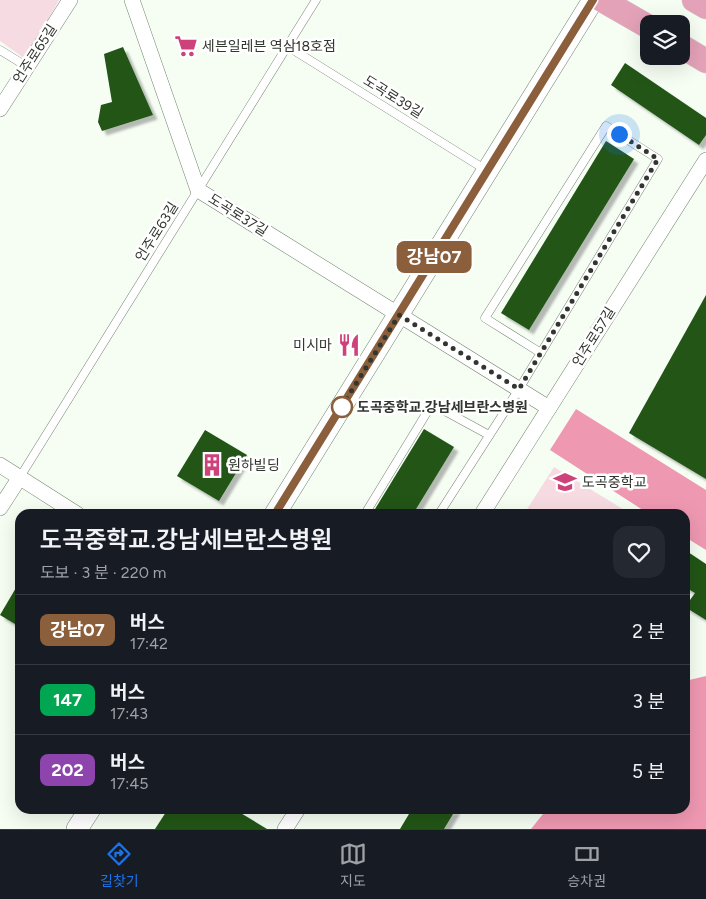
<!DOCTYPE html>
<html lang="ko">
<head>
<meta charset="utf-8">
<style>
  :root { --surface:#171b24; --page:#242831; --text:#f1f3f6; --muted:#9ea1a6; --line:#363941; --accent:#1a73e8 }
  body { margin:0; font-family:Figtree,"Noto Sans KR",sans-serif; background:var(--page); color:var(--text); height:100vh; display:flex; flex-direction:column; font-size:19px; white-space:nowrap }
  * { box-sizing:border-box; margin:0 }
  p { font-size:16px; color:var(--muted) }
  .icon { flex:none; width:28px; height:28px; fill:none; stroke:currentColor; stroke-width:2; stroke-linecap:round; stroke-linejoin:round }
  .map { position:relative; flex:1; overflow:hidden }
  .sheet { position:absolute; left:15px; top:509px; width:675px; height:305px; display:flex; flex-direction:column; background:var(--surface); border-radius:15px; box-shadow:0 5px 20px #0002 }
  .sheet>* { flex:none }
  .badge { padding:0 10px; border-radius:8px; font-size:18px; line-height:32px }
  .fabs { position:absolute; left:640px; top:15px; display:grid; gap:10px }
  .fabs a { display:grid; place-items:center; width:50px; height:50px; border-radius:10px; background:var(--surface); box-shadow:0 5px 20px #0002; font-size:25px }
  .you { position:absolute; width:25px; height:25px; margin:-12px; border:4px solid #fff; border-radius:50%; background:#1a73e8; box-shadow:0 0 0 8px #1a73e833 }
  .map>.badge { position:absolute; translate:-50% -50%; box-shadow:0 0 0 2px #fff }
  .round { display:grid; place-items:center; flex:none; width:52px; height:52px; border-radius:15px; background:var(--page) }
  .summary { display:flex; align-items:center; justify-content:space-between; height:85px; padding:0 25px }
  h1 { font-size:24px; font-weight:600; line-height:38px }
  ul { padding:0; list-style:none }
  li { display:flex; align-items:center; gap:15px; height:70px; padding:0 25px; border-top:1px solid var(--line) }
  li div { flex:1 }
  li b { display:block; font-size:19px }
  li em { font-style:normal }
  li .badge { min-width:55px; font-weight:700; text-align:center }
  .menu { display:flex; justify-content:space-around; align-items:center; height:70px; border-top:1px solid var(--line); background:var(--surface); font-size:14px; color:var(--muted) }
  .menu a { display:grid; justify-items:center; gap:2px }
  .menu .on { color:var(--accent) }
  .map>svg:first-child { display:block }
  .green { fill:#f7dbe2 }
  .forest { fill:#ef98b2 }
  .building { fill:#205415; filter:url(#shadow) }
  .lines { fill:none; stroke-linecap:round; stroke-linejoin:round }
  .service-casing { stroke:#778475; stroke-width:9 }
  .minor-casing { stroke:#778475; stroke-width:16 }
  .secondary-casing { stroke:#778475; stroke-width:22 }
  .primary-casing { stroke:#dadbda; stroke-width:25 }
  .service { stroke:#fff; stroke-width:8 }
  .minor { stroke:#fff; stroke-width:15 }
  .secondary { stroke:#fff; stroke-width:21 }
  .primary { stroke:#e3a2b8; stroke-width:24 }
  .line-casing { stroke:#fff; stroke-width:11 }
  .line { stroke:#8b5e3c; stroke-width:8 }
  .walk { stroke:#31362f; stroke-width:5; stroke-dasharray:0 9 }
  .stop-dot { fill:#fff; stroke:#8b5e3c; stroke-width:2.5 }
  .labels { text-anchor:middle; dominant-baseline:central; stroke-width:5; stroke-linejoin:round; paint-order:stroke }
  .poi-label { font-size:14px; fill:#31362f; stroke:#fff; text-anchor:start }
  .street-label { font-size:14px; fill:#31362f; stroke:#fff }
  .stop-label { font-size:14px; font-weight:bold; fill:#31362f; stroke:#fff; text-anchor:start }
</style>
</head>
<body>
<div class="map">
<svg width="706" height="829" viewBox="0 0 706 829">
  <defs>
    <filter id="shadow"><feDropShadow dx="4.5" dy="4.5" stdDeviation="1" flood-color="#0004"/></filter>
  </defs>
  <rect width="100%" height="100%" fill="#f6fef4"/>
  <g class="green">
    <path d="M0 0H59L25 59 0 41Z"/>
    <path d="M554 467 631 514H524Z"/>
  </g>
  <g class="forest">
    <path d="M576 409 706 490V550L685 537V514H649L550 450Z"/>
    <path d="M706 676V829H531L547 809H685V681Z"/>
  </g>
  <g class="building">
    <path d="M123 47 153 115 102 131 98 122 101 105 112 102 104 54Z"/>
    <path d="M625 63 706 118V135L699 145 611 85Z"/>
    <path d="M606 141 634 159 529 330 501 313Z"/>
    <path d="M706 295V479L629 433Z"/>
    <path d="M424 429 454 447 413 514H372Z"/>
    <path d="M205 430 247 455 219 501 177 476Z"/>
    <path d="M685 550 706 564V620L685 607 695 593 685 587Z"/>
    <path d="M20 581V627L0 615Z"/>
    <path d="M168 809H234L267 829H155Z"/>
    <path d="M412 809H456L444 829H400Z"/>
  </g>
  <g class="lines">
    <defs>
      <g id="service">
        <path d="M287 46 486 170"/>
        <path d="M0 50 26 66"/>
        <path d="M20 477 316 0"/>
        <path d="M365 514 432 404 489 435"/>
        <path d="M439 514 519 389 658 159 606 126 485 318 541 353"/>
      </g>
      <g id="minor">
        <path d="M132 0 198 190 549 408"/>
        <path d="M0 109 70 0"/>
        <path d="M0 465 77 514"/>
        <path d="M0 508 20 477"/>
        <path d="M482 514 706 160"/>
        <path d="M285 829 298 809"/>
      </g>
      <g id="secondary">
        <path d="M275 514 593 0"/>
        <path d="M77 829 90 809"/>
      </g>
      <g id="primary">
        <path d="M602 0 649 27"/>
        <path d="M694 0 706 7"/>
        <path d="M681 46 706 61"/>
      </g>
    </defs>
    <use href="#service" class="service-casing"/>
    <use href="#minor" class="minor-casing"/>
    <use href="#secondary" class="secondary-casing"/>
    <use href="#primary" class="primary-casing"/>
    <use href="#service" class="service"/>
    <use href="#minor" class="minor"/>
    <use href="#secondary" class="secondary"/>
    <use href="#primary" class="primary"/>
  </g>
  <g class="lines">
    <defs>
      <path id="line" d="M275 514 593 0"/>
    </defs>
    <use href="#line" class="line-casing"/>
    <use href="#line" class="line"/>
    <path class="walk" d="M342 407 337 414 399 315 519 389 658 159 619 134"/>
  </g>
  <defs>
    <symbol id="supermarket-bare" viewBox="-9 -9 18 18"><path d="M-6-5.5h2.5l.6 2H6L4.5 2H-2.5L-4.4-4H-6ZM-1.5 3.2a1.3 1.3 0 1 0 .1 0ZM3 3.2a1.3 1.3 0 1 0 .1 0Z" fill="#cd4278" stroke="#fff" stroke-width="2.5" paint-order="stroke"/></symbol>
    <symbol id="restaurant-bare" viewBox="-9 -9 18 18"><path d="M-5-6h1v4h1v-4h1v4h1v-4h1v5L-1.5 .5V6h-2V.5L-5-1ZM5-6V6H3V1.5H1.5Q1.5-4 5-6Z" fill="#cd4278" stroke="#fff" stroke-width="2.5" paint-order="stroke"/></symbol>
    <symbol id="building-bare" viewBox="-9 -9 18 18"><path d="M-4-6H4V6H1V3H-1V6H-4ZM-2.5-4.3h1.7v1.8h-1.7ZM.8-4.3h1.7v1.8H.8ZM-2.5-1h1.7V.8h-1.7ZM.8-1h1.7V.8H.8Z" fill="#cd4278" stroke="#fff" stroke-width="2.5" paint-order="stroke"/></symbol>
    <symbol id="school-bare" viewBox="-9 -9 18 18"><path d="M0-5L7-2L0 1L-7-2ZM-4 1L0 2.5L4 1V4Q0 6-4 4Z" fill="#cd4278" stroke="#fff" stroke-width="2.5" paint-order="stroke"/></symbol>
  </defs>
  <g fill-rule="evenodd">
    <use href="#supermarket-bare" x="170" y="30" width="32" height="32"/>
    <use href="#restaurant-bare" x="333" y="329" width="32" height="32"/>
    <use href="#building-bare" x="196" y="449" width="32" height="32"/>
    <use href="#school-bare" x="549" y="466" width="32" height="32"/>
  </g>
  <circle class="stop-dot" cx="342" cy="407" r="10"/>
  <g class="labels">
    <g class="poi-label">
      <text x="202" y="46">세븐일레븐 역삼18호점</text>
      <text x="332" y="345" text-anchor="end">미시마</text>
      <text x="228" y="465">원하빌딩</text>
      <text x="582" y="482">도곡중학교</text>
    </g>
    <g class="street-label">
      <text transform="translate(35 54) rotate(-57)">언주로65길</text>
      <text transform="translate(393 97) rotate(32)">도곡로39길</text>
      <text transform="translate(238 215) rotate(32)">도곡로37길</text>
      <text transform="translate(157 232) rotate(-58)">언주로63길</text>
      <text transform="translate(594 337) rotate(-58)">언주로57길</text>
    </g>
    <g class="stop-label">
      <text x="357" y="407">도곡중학교.강남세브란스병원</text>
    </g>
  </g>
</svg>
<div class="fabs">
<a><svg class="icon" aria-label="layers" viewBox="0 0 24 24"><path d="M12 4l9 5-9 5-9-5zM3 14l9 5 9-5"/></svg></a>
</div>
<div class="you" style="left:619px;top:134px"></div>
<b class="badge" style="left:434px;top:257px;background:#8b5e3c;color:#fff">강남07</b>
<section class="sheet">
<div class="summary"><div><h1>도곡중학교.강남세브란스병원</h1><p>도보 · 3 분 · 220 m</p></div><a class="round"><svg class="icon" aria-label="heart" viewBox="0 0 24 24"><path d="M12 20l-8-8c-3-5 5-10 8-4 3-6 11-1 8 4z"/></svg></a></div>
<ul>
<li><span class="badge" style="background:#8b5e3c;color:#fff">강남07</span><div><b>버스</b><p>17:42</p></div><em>2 분</em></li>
<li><span class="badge" style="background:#00a651;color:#fff">147</span><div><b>버스</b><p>17:43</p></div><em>3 분</em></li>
<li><span class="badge" style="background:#8e44ad;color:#fff">202</span><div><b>버스</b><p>17:45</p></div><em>5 분</em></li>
</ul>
</section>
</div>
<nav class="menu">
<a class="on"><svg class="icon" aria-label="directions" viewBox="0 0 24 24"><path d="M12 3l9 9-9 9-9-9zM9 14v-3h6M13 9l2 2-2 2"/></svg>길찾기</a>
<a><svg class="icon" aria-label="map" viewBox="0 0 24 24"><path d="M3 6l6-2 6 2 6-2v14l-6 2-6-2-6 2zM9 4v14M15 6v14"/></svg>지도</a>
<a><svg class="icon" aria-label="tickets" viewBox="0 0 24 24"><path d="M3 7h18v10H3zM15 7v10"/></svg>승차권</a>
</nav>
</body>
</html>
